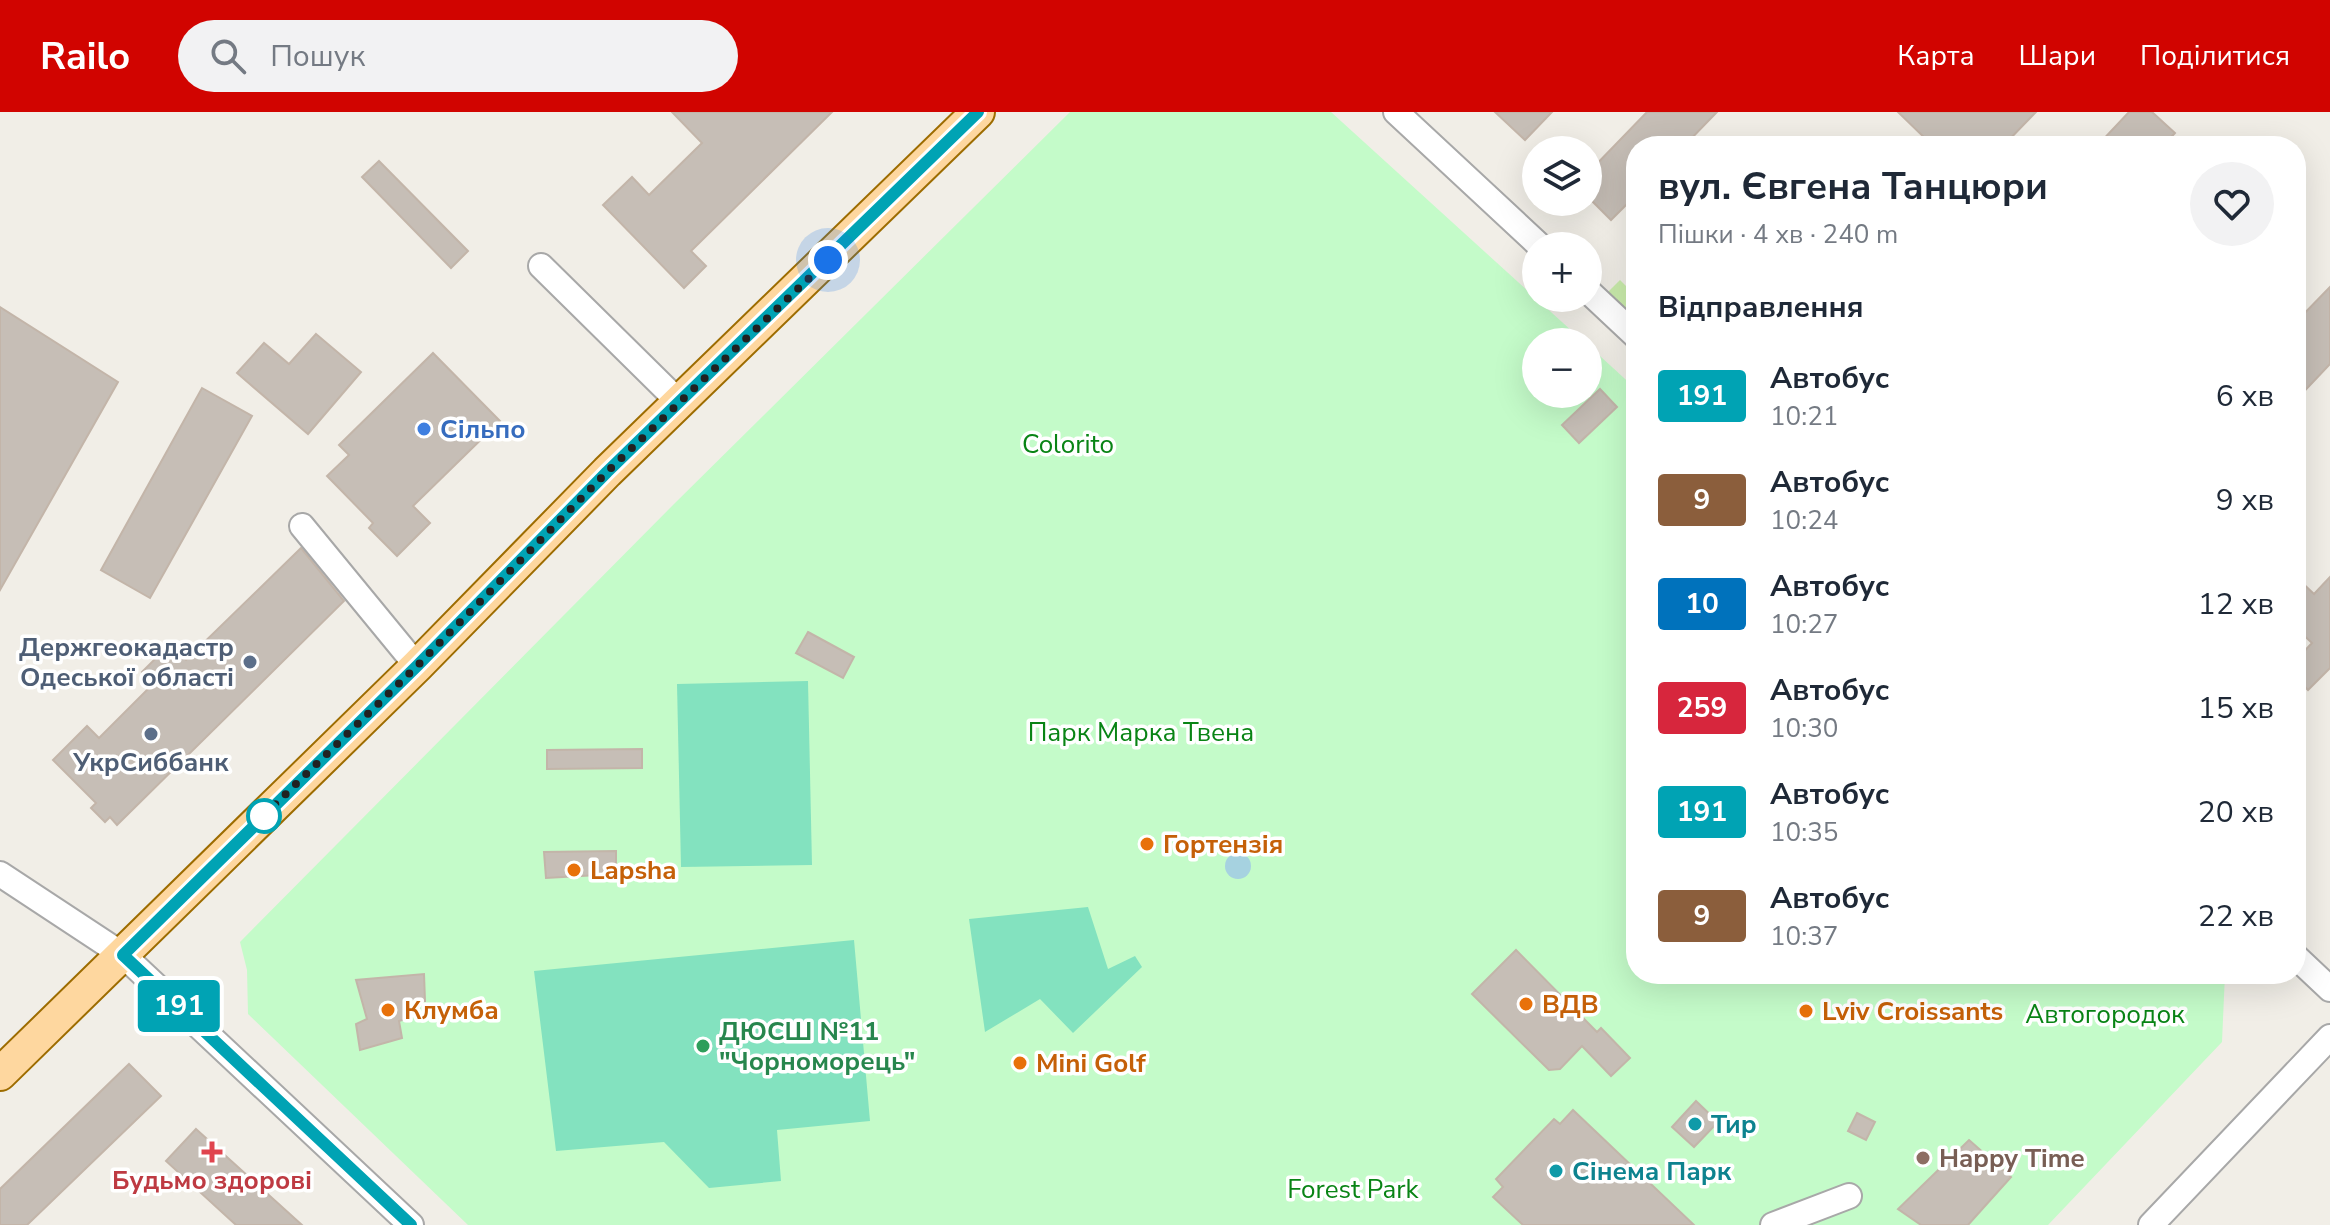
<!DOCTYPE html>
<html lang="uk">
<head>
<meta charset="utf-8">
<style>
  :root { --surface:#fff; --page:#f2f2f3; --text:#1f2937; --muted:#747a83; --accent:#d10400 }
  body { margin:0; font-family:"Nunito Sans",sans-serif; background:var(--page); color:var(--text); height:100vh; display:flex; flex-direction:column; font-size:30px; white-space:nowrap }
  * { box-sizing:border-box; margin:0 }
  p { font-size:26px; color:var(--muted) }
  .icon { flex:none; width:44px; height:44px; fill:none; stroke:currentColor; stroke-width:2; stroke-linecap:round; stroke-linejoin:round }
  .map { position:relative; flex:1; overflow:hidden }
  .sheet { position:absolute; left:1626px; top:24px; width:680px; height:848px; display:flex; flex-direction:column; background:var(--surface); border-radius:32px; box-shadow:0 8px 32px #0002 }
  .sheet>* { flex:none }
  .badge { padding:0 16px; border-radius:6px; font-size:28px; line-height:52px }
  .fabs { position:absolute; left:1522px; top:24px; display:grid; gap:16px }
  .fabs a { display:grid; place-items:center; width:80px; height:80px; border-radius:50%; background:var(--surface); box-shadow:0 8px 32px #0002; font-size:40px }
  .you { position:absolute; width:40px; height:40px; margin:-20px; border:6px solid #fff; border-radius:50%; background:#1a73e8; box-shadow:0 0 0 12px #1a73e833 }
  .map>.badge { position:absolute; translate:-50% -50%; box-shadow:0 0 0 4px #fff }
  h2 { padding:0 32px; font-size:30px; line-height:72px }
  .round { display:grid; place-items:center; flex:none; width:84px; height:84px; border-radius:42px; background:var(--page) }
  .summary { display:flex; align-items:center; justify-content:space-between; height:136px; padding:0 32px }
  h1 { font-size:38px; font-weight:700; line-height:60px }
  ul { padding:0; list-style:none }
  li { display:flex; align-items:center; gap:24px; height:104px; padding:0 32px }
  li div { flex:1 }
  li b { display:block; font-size:30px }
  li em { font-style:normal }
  li .badge { min-width:88px; font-weight:700; text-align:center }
  header { display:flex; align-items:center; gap:48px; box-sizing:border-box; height:112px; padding:0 40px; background:var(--accent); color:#fff }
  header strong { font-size:38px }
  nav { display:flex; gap:44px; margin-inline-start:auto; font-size:28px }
  .search { width:560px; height:72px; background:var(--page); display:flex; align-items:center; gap:20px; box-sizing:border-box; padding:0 28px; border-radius:44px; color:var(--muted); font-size:30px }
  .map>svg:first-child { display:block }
  .grass { fill:#caecac }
  .park { fill:#c4fbc9 }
  .pitch { fill:#83e2bf }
  .water { fill:#a6d2e0 }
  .building { fill:#c6beb6; stroke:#c3b5a9; stroke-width:2 }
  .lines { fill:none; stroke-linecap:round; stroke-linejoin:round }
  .minor-casing { stroke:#a8a8a8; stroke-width:28 }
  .major-casing { stroke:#9d6c00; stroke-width:36 }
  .minor { stroke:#fff; stroke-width:24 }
  .major { stroke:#fed79f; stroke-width:32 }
  .line-casing { stroke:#fff; stroke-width:18 }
  .line { stroke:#00a3b4; stroke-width:12 }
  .walk { stroke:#212121; stroke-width:8; stroke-dasharray:0 14.4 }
  .shop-dot { fill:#3f7fe0; stroke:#fff; stroke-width:3 }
  .service-dot { fill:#5c6f8a; stroke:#fff; stroke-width:3 }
  .stop-dot { fill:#fff; stroke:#00a3b4; stroke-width:4 }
  .food-dot { fill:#e8710a; stroke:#fff; stroke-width:3 }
  .leisure-dot { fill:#2e9e5b; stroke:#fff; stroke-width:3 }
  .culture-dot { fill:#0f9aa8; stroke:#fff; stroke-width:3 }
  .health-dot { fill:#e0444e; stroke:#fff; stroke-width:3 }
  .education-dot { fill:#8d6e63; stroke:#fff; stroke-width:3 }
  .labels { text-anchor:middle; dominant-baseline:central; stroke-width:7; stroke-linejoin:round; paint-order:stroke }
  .shop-label { font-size:26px; font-weight:bold; fill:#366cbe; stroke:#fff; text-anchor:start }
  .park-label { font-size:26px; fill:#098415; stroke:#fff }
  .service-label { font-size:26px; font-weight:bold; fill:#4e5e75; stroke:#fff; text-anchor:end }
  .food-label { font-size:26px; font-weight:bold; fill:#c56008; stroke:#fff; text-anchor:start }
  .leisure-label { font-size:26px; font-weight:bold; fill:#27864d; stroke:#fff; text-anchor:start }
  .culture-label { font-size:26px; font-weight:bold; fill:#0d838f; stroke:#fff; text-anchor:start }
  .education-label { font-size:26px; font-weight:bold; fill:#785e54; stroke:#fff; text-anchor:start }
  .health-label { font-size:26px; font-weight:bold; fill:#be3a42; stroke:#fff }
</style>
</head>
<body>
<header>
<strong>Railo</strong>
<div class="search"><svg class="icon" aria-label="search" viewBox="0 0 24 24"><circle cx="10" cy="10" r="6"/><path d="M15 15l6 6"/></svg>Пошук</div>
<nav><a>Карта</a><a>Шари</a><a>Поділитися</a></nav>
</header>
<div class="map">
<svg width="2330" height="1113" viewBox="0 0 2330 1113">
  <rect width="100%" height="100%" fill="#f1eee7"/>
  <path class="grass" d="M1620 168 1636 184V208L1607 181Z"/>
  <path class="park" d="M1070 0H1331L1584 230H1536V282H1588V233L1636 277V862H2225L2222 930 2048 1113H468L248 902 247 858 240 830 674 392Z"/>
  <g class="pitch">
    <path d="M808 569 812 753 681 755 677 572Z"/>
    <path d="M1088 795 1108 857 1135 844 1142 855 1073 921 1040 887 985 920 969 807Z"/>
    <path d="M854 828 870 1009 777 1018 781 1069 709 1076 664 1030 556 1039 534 859Z"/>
  </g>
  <circle class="water" cx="1238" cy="754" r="13"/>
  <g class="building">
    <path d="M672 0H832L691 139 706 154 684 176 603 93 632 65 649 83 702 31Z"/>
    <path d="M1495 0H1552L1525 28Z"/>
    <path d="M1647 0H1717L1684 34H1636V83L1611 108 1588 85V61Z"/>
    <path d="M1898 0H2036L2003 34H1933Z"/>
    <path d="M2129 0H2152L2175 21 2163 34H2097Z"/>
    <path d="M379 49 468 139 451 156 362 65Z"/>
    <path d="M2330 175V252L2296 288V210Z"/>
    <path d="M0 195 118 270 0 478Z"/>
    <path d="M316 222 361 260 308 322 237 261 264 231 289 252Z"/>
    <path d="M433 241 500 309 413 394 430 411 397 444 369 416 373 411 327 364 349 343 339 333Z"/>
    <path d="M202 276 252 304 150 486 101 458Z"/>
    <path d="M1600 277 1617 295 1579 331 1562 313Z"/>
    <path d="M301 436 344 489 117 713 110 705 105 710 91 696 96 691 53 648 87 614 99 626 154 571 142 560 169 533 186 548Z"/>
    <path d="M2296 465 2314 482 2330 465V556L2308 578 2296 566V548L2312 531 2296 516Z"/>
    <path d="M808 520 854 545 843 566 796 541Z"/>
    <path d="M642 637V656L547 657V638Z"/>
    <path d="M616 739V762L546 766 544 740Z"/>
    <path d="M1516 838 1597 920 1601 916 1630 946 1611 964 1582 934 1560 957 1549 958 1472 882Z"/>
    <path d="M424 862 425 889H412L409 906 399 909 402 926 360 938 356 912 367 907 356 868Z"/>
    <path d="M129 952 161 984 27 1113H0V1077Z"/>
    <path d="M1696 989 1718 1010 1694 1035 1672 1015Z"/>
    <path d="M1573 998 1694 1113H1523L1493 1085 1503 1075 1496 1067 1554 1007 1560 1012Z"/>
    <path d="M1857 1001 1875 1010 1866 1028 1848 1019Z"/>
    <path d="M196 1017 302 1113H236L166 1049Z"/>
    <path d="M1969 1028 2011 1065 1968 1113H1921L1898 1097Z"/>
  </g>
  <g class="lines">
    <defs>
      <g id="minor">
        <path d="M1396 0 1540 134"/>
        <path d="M541 154 680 291"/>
        <path d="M1588 179 1636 224"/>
        <path d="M302 414 417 554"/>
        <path d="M0 762 123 843 411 1113"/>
        <path d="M2296 845 2330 877"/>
        <path d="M1773 1113 1849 1084"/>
        <path d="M2151 1113 2330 925"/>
      </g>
      <path id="major" d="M0 962 417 554 607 360 978 0"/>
    </defs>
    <use href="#minor" class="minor-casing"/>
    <use href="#major" class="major-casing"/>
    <use href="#minor" class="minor"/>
    <use href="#major" class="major"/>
  </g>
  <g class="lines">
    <defs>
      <path id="line" d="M411 1113 123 843 417 554 607 360 978 0"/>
    </defs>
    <use href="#line" class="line-casing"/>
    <use href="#line" class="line"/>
    <path class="walk" d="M264 704 254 713 417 554 607 360 828 148"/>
  </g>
  <circle class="shop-dot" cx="424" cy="317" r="8"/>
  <g class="service-dot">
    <circle cx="250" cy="550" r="8"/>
    <circle cx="151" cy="622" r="8"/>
  </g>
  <circle class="stop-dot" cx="264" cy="704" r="16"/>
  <g class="food-dot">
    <circle cx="1147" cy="732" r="8"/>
    <circle cx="574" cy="758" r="8"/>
    <circle cx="1526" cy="892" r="8"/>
    <circle cx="388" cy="898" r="8"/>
    <circle cx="1806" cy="899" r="8"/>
    <circle cx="1020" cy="951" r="8"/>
  </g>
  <circle class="leisure-dot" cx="703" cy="934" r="8"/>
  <g class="culture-dot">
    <circle cx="1695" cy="1012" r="8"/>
    <circle cx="1556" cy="1059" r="8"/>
  </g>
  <path class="health-dot" d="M208 1028h8v8h8v8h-8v8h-8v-8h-8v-8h8z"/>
  <circle class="education-dot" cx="1923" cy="1046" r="8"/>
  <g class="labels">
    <g class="shop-label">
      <text x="440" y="317">Сільпо</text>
    </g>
    <g class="park-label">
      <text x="1068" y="332">Colorito</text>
      <text x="1141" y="620">Парк Марка Твена</text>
      <text x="2105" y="902">Автогородок</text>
      <text x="1353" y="1077">Forest Park</text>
    </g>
    <g class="service-label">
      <text x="234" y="535">Держгеокадастр<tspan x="234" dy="30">Одеської області</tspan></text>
      <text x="151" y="650" text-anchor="middle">УкрСиббанк</text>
    </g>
    <g class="food-label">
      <text x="1163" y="732">Гортензія</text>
      <text x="590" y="758">Lapsha</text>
      <text x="1542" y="892">ВДВ</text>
      <text x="404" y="898">Клумба</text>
      <text x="1822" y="899">Lviv Croissants</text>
      <text x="1036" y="951">Mini Golf</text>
    </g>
    <g class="leisure-label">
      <text x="719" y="919">ДЮСШ №11<tspan x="719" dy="30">"Чорноморець"</tspan></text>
    </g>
    <g class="culture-label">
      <text x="1711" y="1012">Тир</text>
      <text x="1572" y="1059">Сінема Парк</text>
    </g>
    <g class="education-label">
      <text x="1939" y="1046">Happy Time</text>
    </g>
    <g class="health-label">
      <text x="212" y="1068">Будьмо здорові</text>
    </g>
  </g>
</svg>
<div class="fabs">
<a><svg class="icon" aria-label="layers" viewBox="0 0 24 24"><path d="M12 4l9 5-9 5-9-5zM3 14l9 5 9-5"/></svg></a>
<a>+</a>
<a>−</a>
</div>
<div class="you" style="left:828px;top:148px"></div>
<b class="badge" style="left:179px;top:894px;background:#00a3b4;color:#fff">191</b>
<section class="sheet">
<div class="summary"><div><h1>вул. Євгена Танцюри</h1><p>Пішки · 4 хв · 240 m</p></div><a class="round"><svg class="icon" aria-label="heart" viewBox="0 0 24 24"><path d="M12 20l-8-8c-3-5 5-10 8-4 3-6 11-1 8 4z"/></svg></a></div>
<h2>Відправлення</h2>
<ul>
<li><span class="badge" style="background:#00a3b4;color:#fff">191</span><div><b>Автобус</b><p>10:21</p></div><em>6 хв</em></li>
<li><span class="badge" style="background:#8b5e3c;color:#fff">9</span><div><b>Автобус</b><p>10:24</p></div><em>9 хв</em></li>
<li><span class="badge" style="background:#0072bc;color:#fff">10</span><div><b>Автобус</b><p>10:27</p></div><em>12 хв</em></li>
<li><span class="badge" style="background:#d7263d;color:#fff">259</span><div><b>Автобус</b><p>10:30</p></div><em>15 хв</em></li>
<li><span class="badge" style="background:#00a3b4;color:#fff">191</span><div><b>Автобус</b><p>10:35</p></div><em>20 хв</em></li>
<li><span class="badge" style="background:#8b5e3c;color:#fff">9</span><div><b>Автобус</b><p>10:37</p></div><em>22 хв</em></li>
</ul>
</section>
</div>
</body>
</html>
